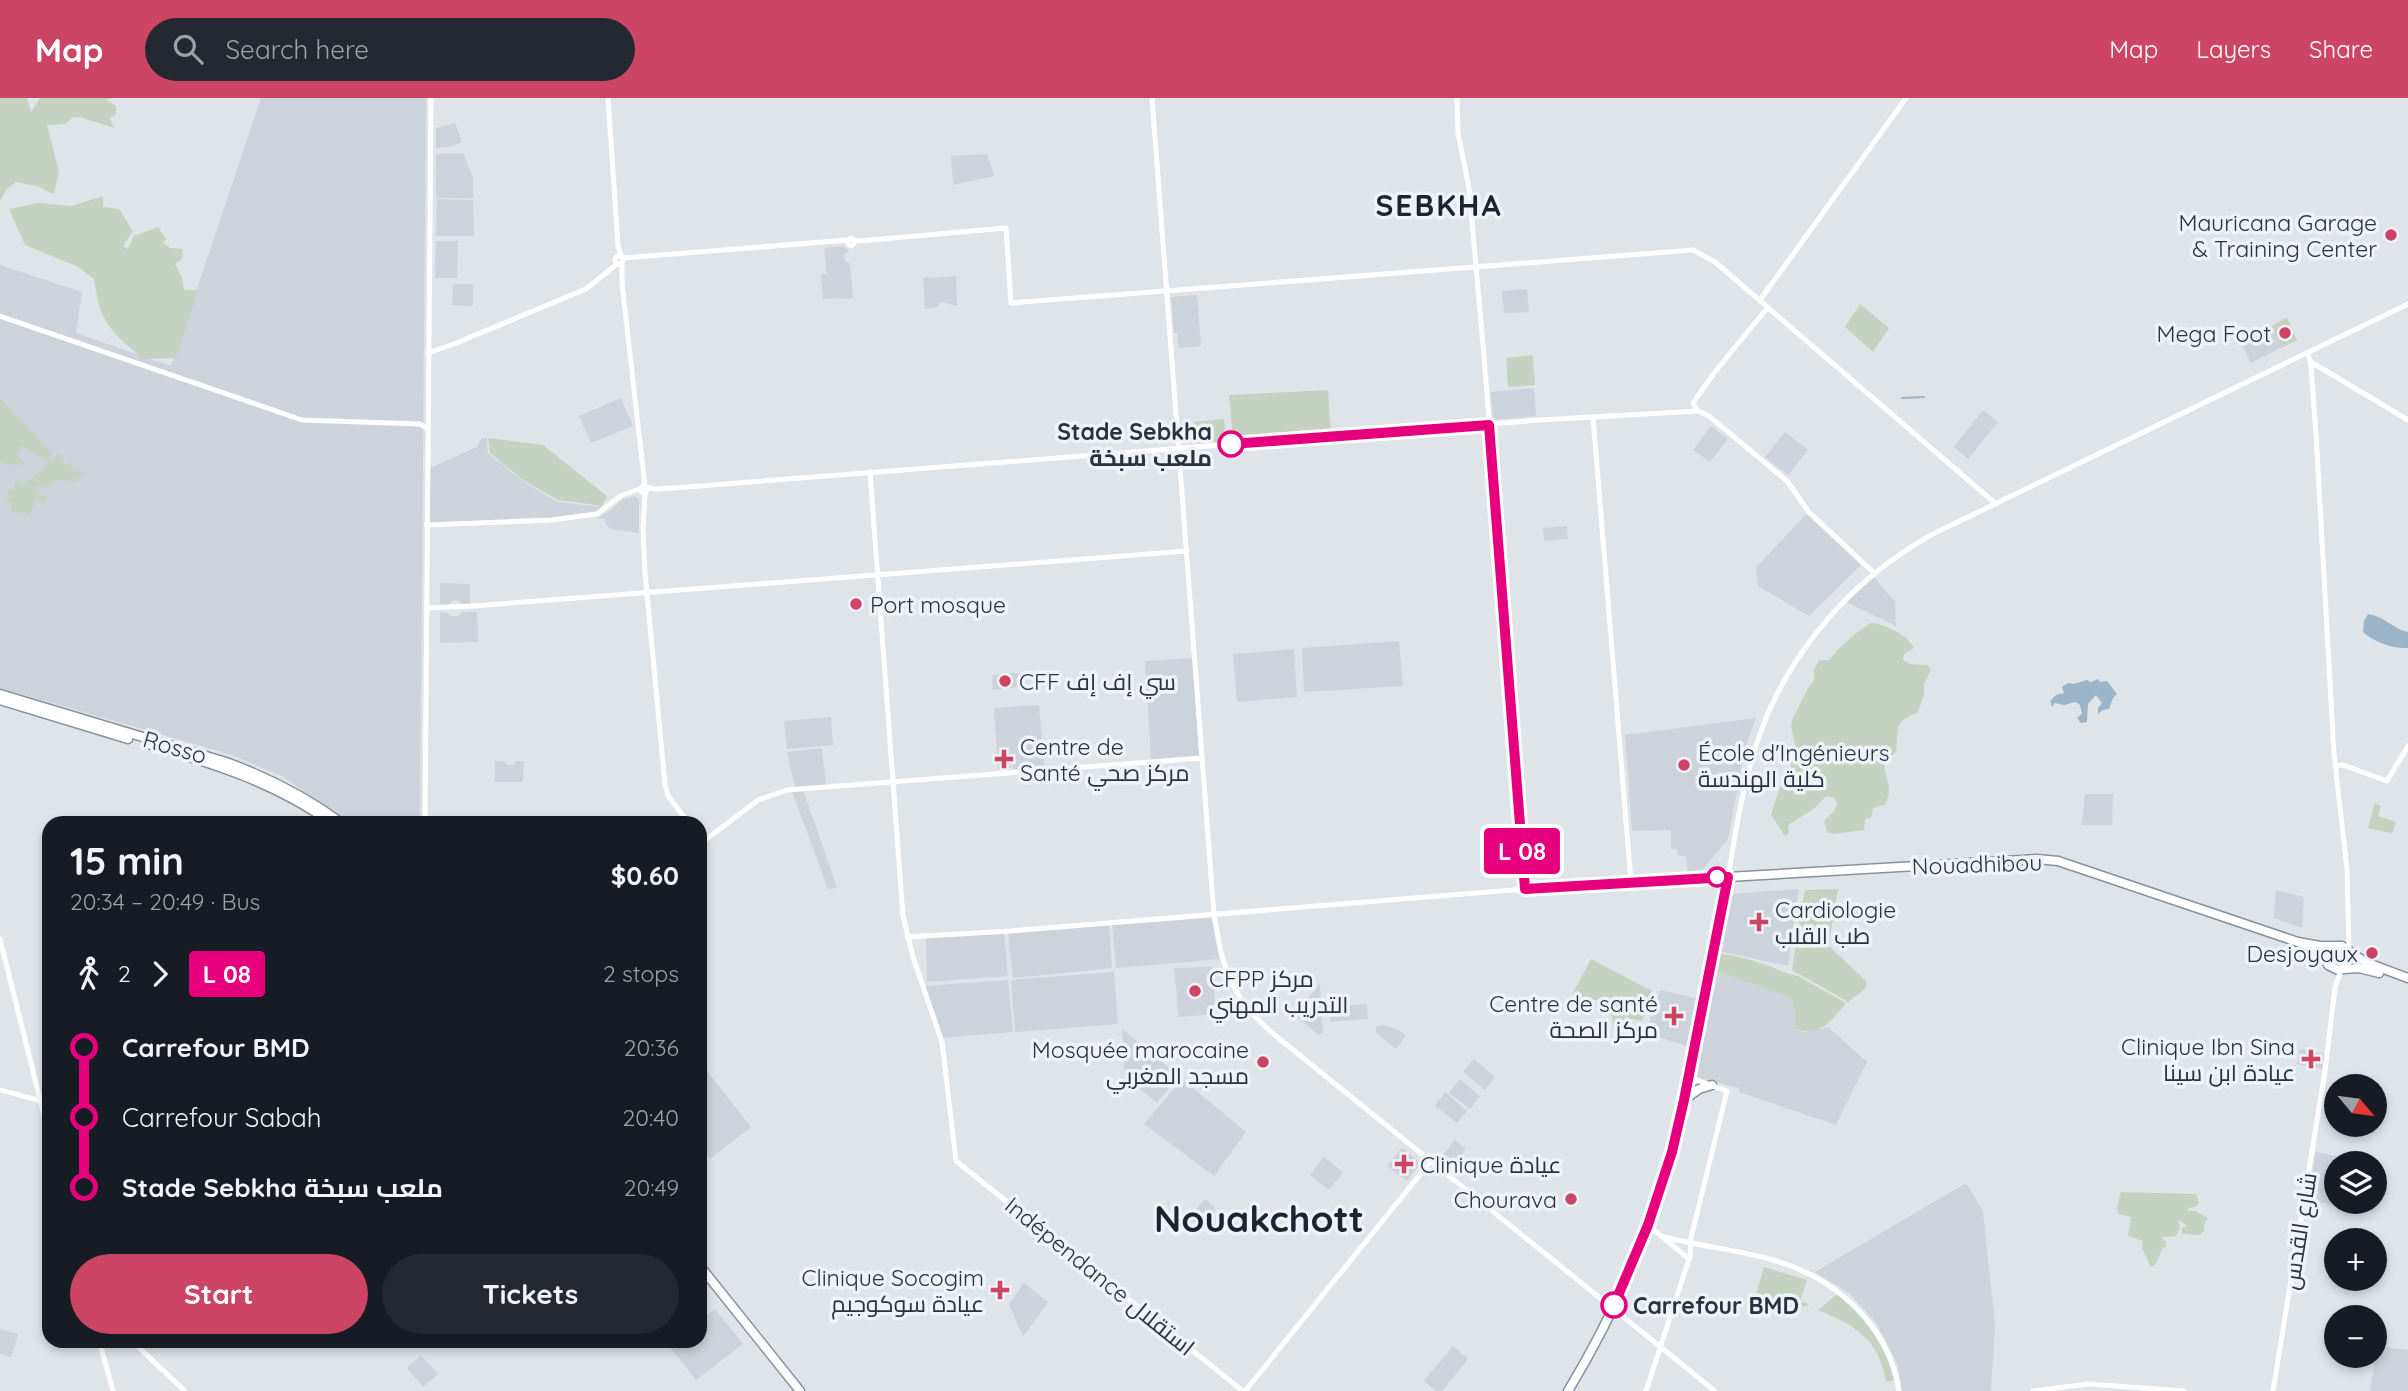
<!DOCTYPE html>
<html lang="en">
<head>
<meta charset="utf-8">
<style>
  :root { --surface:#171b24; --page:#242831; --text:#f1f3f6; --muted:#9ea1a6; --accent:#cc4564 }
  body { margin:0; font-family:Quicksand,Cairo,sans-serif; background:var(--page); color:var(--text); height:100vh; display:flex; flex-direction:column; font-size:26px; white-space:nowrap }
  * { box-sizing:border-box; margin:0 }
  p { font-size:23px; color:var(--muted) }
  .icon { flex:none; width:38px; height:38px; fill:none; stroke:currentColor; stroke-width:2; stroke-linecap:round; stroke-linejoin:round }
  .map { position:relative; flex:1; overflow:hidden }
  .side { position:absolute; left:42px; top:718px; width:665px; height:532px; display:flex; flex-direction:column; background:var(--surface); border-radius:21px; box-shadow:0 4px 10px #0003 }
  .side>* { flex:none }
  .badge { padding:0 14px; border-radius:5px; font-size:24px; line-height:46px }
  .needle { width:46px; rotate:119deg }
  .tools { position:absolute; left:2324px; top:976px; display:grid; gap:14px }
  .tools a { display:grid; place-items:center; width:63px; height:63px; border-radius:50%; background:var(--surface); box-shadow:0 4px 10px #0003; font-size:35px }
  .map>.badge { position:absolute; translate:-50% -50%; box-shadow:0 0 0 4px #fff }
  .legs { display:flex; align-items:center; gap:10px; height:77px; padding:0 28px; font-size:23px }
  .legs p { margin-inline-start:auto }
  .headline { display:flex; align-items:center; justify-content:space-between; height:119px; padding:0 28px }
  h1 { font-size:38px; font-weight:700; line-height:52px }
  .primary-button { display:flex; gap:14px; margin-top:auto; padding:14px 28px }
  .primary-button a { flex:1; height:80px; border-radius:42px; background:var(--accent); color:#fff; font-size:28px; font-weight:700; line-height:80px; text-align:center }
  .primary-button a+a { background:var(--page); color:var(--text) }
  ul { padding:0 28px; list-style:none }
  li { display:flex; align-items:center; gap:24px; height:70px; font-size:26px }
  li i { display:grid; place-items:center; width:10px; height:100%; margin:0 9px; background:currentColor }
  li i::after { content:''; width:18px; height:18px; margin:-9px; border:5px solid; border-radius:50%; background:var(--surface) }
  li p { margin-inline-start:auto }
  li:first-child i { background:linear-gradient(#0000 50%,currentColor 0) }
  li:last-child i { background:linear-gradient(currentColor 50%,#0000 0) }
  header { display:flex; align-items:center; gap:42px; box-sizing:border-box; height:98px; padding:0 35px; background:var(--accent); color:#fff }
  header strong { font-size:33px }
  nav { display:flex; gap:38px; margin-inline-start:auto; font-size:24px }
  .search { width:490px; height:63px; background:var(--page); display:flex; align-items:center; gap:18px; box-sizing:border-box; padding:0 24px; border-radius:38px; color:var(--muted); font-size:26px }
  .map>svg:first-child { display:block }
  .built { fill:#cdd3da }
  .green { fill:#c6d2c1 }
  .water { fill:#9bb4c8 }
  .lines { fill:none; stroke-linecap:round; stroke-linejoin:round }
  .stream { stroke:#9bb4c8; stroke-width:2 }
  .highway-casing { stroke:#87929f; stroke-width:11 }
  .secondary { stroke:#fff; stroke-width:5 }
  .highway { stroke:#fff; stroke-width:8 }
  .line-1-casing { stroke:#fff; stroke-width:16 }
  .line-1 { stroke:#e6007e; stroke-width:10 }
  .poi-dot { fill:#cc4564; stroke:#eff2f6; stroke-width:2.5 }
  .stop-1-dot { fill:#fff; stroke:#e6007e; stroke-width:3.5 }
  .labels { text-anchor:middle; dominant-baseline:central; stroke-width:7; stroke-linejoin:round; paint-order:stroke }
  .poi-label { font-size:23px; fill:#28333f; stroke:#eff2f6; text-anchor:end }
  .stop-label { font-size:23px; font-weight:bold; fill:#28333f; stroke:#eff2f6; text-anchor:end }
  .street-label { font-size:23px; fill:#28333f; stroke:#eff2f6 }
  .district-label { font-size:30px; font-weight:bold; letter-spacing:2px; fill:#1b2430; stroke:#eff2f6 }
  .town-label { font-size:37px; font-weight:bold; fill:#1b2430; stroke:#eff2f6 }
</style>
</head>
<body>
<header>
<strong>Map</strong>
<div class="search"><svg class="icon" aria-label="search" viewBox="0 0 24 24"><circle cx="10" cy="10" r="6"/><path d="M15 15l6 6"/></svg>Search here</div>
<nav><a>Map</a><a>Layers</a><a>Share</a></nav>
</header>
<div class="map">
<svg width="2408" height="1293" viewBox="0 0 2408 1293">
  <rect width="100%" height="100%" fill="#dfe4e8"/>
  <g class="built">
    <path d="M261 0H426L420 724H348L282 678 229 656 0 590V167L82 194 76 235 171 268Z"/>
    <path d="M455 25 462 44 449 49 436 50V30Z"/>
    <path d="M463 55 473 80V100H436V56Z"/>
    <path d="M987 56 994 78 953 87 951 58Z"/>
    <path d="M437 101 473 102 474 138H436Z"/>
    <path d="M436 143H458L457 180H435Z"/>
    <path d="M843 148 849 153 844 156 845 164 850 165 853 200 823 201 821 176H827L824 150Z"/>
    <path d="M956 178 957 208 941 204 937 209 925 211 923 180Z"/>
    <path d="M453 186H473V208L452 207Z"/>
    <path d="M1527 191 1529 214 1504 215 1502 193Z"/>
    <path d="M1197 197 1201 248 1179 250 1177 235H1174L1171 199Z"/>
    <path d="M2285 220 2297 242 2251 265 2241 245Z"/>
    <path d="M1534 290 1536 318 1493 322 1491 294Z"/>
    <path d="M621 300 633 328 591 345 579 318Z"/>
    <path d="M1983 312 1998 324 1968 361 1954 349Z"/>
    <path d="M1711 328 1728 341 1710 364 1693 352Z"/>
    <path d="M1785 334 1808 352 1788 377 1765 359Z"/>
    <path d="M487 340 488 355 524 384 558 404 602 409 601 412 558 420 427 428 428 371 477 349 481 341Z"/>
    <path d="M635 398 639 403V435L611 431 606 427 605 421H596L611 412 622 402Z"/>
    <path d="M1806 416 1861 467 1809 518 1758 488 1756 470Z"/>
    <path d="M1567 428 1568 441 1544 443 1543 430Z"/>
    <path d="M1874 479 1895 504 1896 528 1846 504Z"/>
    <path d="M440 485 470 486V506H461L458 502 451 503 449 507 440 506Z"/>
    <path d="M440 514 446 515 451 518H458L462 514H477L478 544 440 545Z"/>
    <path d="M1399 543 1403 588 1304 594 1302 550Z"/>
    <path d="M1294 551 1297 599 1237 604 1233 556Z"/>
    <path d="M1193 560 1199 659 1151 662 1145 563Z"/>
    <path d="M1018 575 1019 589 993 592 992 577Z"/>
    <path d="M1039 607 1044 668 1014 671 1010 652 1011 670 998 671 994 610Z"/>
    <path d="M831 619 833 647 787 651 784 623Z"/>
    <path d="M1756 620 1745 651 1728 741 1699 776H1688L1686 758H1678L1677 751H1671V732L1632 733 1625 637Z"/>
    <path d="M822 650 826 687 795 690 787 654Z"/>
    <path d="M495 663H504L507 667H513L516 663H524L523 684H495Z"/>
    <path d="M803 692 837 790 828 791 792 693Z"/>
    <path d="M2085 696H2113L2112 727H2082Z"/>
    <path d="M1799 791 1788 868 1718 853 1728 796Z"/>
    <path d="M2276 792 2304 799 2302 830 2274 820Z"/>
    <path d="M1212 820 1219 861 1116 870 1112 827Z"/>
    <path d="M1109 827 1112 870 1013 880 1008 835Z"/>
    <path d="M1004 835 1008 878 927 884 926 840Z"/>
    <path d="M1212 869 1216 916 1179 919 1174 870Z"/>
    <path d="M1713 872 1792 900 1795 914 1794 931 1804 934 1828 929 1867 964 1836 1027 1739 994V990L1692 978Z"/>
    <path d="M1114 874 1118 926 1015 934 1011 882Z"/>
    <path d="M1008 882 1013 934 941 940 924 888Z"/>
    <path d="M1320 886 1323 934 1319 937 1294 917Z"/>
    <path d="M1660 892 1699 901 1690 949 1646 935Z"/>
    <path d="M1367 906 1368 921 1330 924 1329 909Z"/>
    <path d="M1383 927 1399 932 1406 938 1396 951 1376 935V929Z"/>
    <path d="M1122 931 1179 978 1157 1005 1125 979Z"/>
    <path d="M2300 951 2325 956 2322 971 2297 966Z"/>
    <path d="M1474 961 1495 979 1485 992 1463 974Z"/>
    <path d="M700 964 751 1029 710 1061 700 1048Z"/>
    <path d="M1182 981 1246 1034 1214 1078 1144 1026Z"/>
    <path d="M1460 981 1480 998 1470 1011 1449 995Z"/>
    <path d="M1445 994 1467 1013 1457 1025 1435 1008Z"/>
    <path d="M1455 1042 1466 1051 1452 1068 1441 1059Z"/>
    <path d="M1402 1050 1421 1065 1407 1083 1387 1068Z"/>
    <path d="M2316 1054 2358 1063V1066H2336V1104H2351L2350 1110 2308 1102Z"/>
    <path d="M1324 1059 1343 1074 1329 1092 1310 1077Z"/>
    <path d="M1966 1085 1983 1113 1995 1227 1991 1293H1902L1898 1267 1876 1224 1848 1194 1815 1174Z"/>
    <path d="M1205 1101 1214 1108 1215 1123 1191 1124 1194 1118 1193 1115Z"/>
    <path d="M1024 1185 1048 1204 1023 1239 1009 1206Z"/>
    <path d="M715 1211 743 1246 696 1282 669 1248 676 1243 700 1242V1223Z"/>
    <path d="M0 1231 18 1236 11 1259 0 1256Z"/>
    <path d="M1453 1248 1468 1261 1442 1293H1436L1424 1283Z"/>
    <path d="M2377 1248 2408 1252V1293H2370Z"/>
    <path d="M421 1257 438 1276 423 1289 407 1270Z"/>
  </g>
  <g class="green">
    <path d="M0 0H27L31 14 40 0H111L106 2 116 8V16L110 20 114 30 80 19 72 20 65 26 47 27 59 74 54 96 36 88 16 84 7 91 0 103Z"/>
    <path d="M103 98V109L119 111 133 133 123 148 128 151 134 138 158 129 166 141 163 145 170 150 183 151 182 161 175 166 182 180 184 192H198L176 260 143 261C110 232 100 226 94 181L78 169 25 147 9 111 38 105 72 108Z"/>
    <path d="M1860 206 1889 230 1873 254 1845 229Z"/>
    <path d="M2287 220 2297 242 2282 249 2272 228Z"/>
    <path d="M1533 257 1535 287 1508 289 1506 260Z"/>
    <path d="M1328 292 1331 335 1233 342 1229 297Z"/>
    <path d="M0 300 52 355 49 363 56 359V356L62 357 64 359 60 364 62 363 67 369 69 362 73 371 85 376 75 384 54 381 50 389H37L35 394 39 397 46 398 45 406 38 400 35 402 30 417 12 414 11 405 4 402 8 400V393L15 389 14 386 17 383H20L24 387C31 375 42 378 48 364L22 348 16 357 26 367 8 366 0 363Z"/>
    <path d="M1224 321 1226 343 1196 345 1194 324Z"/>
    <path d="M488 340 543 347 607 398 602 408 558 402 524 383 490 355Z"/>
    <path d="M1871 525C1885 526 1908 537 1914 550L1904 556 1903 562 1910 566 1928 567 1931 572 1924 586V596L1918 614 1904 621 1898 629 1896 654 1884 665C1885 682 1894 687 1885 707L1873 710 1871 720 1865 721 1864 732 1834 736 1827 734 1824 723 1835 712 1837 705 1834 700 1826 698 1815 710 1788 727 1789 735 1785 738 1771 717 1780 689 1788 682 1795 646 1791 629 1792 622 1808 590 1814 583V572L1819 562H1830C1833 554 1862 529 1871 525Z"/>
    <path d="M2375 705 2381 708 2378 718 2396 724 2393 734 2390 735 2368 730Z"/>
    <path d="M1838 791 1829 845 1797 836 1805 792Z"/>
    <path d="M1797 838 1829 848 1866 883V890L1848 904 1792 872Z"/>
    <path d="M1716 855C1733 857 1750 861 1766 867 1777 870 1787 877 1798 878L1846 905C1831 923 1821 939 1794 931L1795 914 1792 900 1713 872Z"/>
    <path d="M1591 861 1652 893 1642 923 1630 921 1625 937 1615 933 1608 901 1573 904V895Z"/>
    <path d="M2121 1094 2196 1096 2199 1105 2196 1109 2189 1110 2188 1113H2195L2208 1120 2204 1126V1133L2199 1137 2182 1136V1130L2185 1129 2186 1127 2178 1122 2180 1129 2176 1138 2163 1139 2162 1141 2166 1143V1148L2162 1151 2156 1166 2151 1169 2142 1150 2143 1143 2128 1138 2131 1119 2118 1116 2117 1109Z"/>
    <path d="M1764 1169 1807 1182 1800 1203 1810 1207 1775 1215 1752 1211Z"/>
    <path d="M1837 1196C1865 1219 1885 1247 1894 1282L1886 1284C1879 1240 1855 1228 1818 1212Z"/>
  </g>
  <g class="water">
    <path d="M2368 516C2384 518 2393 531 2408 534V550C2393 551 2374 544 2363 534L2364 523Z"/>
    <path d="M2098 581 2100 584 2107 583 2117 596 2113 600 2109 611 2103 612 2098 616V610L2102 605 2096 597 2088 606 2087 624 2081 625 2077 620 2082 616 2080 607 2076 604 2064 607 2055 605 2052 609 2050 603 2056 597 2064 595 2062 589 2068 585 2073 586 2087 582 2091 584Z"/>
  </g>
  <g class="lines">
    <path class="stream" d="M1902 300 1924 299"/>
    <defs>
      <g id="highway">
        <path d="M0 596 226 664C267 679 305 698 340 724"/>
        <path d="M0 602 128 641"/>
        <path d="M151 647C214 666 276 685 330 724"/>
        <path d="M1712 779 1721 785 1725 792"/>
        <path d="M2303 847 2327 863"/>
        <path d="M2333 849 2326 857 2328 867 2338 872 2347 868"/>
        <path d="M2344 871 2359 870 2379 875"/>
        <path d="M1684 1002 1699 991 1712 987"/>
        <path d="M700 1168 800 1293"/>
        <path d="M1568 1293C1613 1219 1648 1138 1671 1055 1679 1029 1683 1003 1688 977 1701 911 1715 845 1728 779L2037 761 2058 763 2298 844 2320 848H2342L2365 864 2408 880"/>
      </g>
    </defs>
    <use href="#highway" class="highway-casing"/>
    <g class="secondary">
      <path d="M608 0 618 148 621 158"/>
      <path d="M1152 0 1214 817C1223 870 1229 897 1271 934L1715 1293"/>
      <path d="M1457 0 1458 35 1469 90 1484 258 1525 791"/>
      <circle cx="851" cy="144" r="3.5"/>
      <path d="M853 142 859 143 1006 130 1011 205 1693 152 1715 164 1996 406"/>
      <circle cx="619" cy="162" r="4"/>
      <path d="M623 160 848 142"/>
      <path d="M622 165V185L645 389"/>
      <path d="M1760 202 1906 0"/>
      <path d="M0 218 302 322 420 326 427 330"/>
      <path d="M428 255 454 246 586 191 617 166"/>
      <path d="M2308 255 2311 268 2316 336 2334 656 2347 771 2349 853"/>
      <path d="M2311 264 2408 322"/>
      <path d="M1697 312 1693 305 1714 275 1768 209"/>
      <path d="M1593 319 1631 784"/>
      <path d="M870 374 903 818 913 859 942 944 956 1063 1243 1293"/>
      <path d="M647 390 646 395 641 394 640 391 643 388 654 391 674 390 1541 322 1698 313 1709 318 1787 383 1808 413 1874 475"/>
      <path d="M645 396 643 431 645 475 665 686 668 698 688 724"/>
      <path d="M426 427 551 422 597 416 622 397 640 391"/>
      <path d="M426 510 473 508 1187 453"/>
      <path d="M2335 668 2343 667 2387 683 2408 648"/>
      <path d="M425 724 431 0"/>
      <path d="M700 746 758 702 787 692 1202 660"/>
      <path d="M907 839 1010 833 1525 791 1728 779C1736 730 1744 680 1761 633 1792 549 1855 479 1933 436L2408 206"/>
      <path d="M0 841 49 1037"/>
      <path d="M0 992 49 1005"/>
      <path d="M1648 1127 1689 1161"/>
      <path d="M1664 1139C1700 1148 1738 1152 1773 1162 1836 1180 1889 1227 1899 1293"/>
      <path d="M99 1242 113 1293"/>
      <path d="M131 1242 185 1293"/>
      <path d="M1245 1293 1431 1063"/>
      <path d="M1646 1293 1690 1158 1691 1140 1727 993 1688 979"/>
      <path d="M2033 1293 2089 1286 2184 1293"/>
      <path d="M2273 1293 2325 973 2335 890 2341 872"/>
    </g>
    <use href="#highway" class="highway"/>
  </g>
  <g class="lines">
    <defs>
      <path id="line-1" d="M1231 346 1489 327 1525 791 1728 779 1684 1002 1672 1054 1648 1127 1614 1207"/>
    </defs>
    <use href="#line-1" class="line-1-casing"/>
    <use href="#line-1" class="line-1"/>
  </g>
  <g class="poi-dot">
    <circle cx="2391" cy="137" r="7"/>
    <circle cx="2285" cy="235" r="7"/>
    <circle cx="856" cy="506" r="7"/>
    <circle cx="1005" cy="583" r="7"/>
    <path d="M1000.5 650.5h7v7h7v7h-7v7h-7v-7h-7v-7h7z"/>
    <circle cx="1684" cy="667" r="7"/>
    <path d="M1755.5 813.5h7v7h7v7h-7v7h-7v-7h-7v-7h7z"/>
    <circle cx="2372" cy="855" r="7"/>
    <circle cx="1195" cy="893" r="7"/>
    <path d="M1670.5 907.5h7v7h7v7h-7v7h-7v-7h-7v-7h7z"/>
    <path d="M2307.5 950.5h7v7h7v7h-7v7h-7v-7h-7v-7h7z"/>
    <circle cx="1263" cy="964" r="7"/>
    <path d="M1400.5 1055.5h7v7h7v7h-7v7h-7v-7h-7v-7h7z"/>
    <circle cx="1571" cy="1101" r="7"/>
    <path d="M996.5 1181.5h7v7h7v7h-7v7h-7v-7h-7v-7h7z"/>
  </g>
  <g class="stop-1-dot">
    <circle cx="1231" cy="346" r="12"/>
    <circle cx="1717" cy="779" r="9"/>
    <circle cx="1614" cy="1207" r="12"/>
  </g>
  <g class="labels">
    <g class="poi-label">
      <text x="2377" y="124">Mauricana Garage<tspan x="2377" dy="26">&amp; Training Center</tspan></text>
      <text x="2271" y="235">Mega Foot</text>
      <text x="870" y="506" text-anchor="start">Port mosque</text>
      <text x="1019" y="583" text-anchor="start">CFF سي إف إف</text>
      <text x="1020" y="648" text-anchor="start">Centre de<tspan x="1020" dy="26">Santé مركز صحي</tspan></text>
      <text x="1698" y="654" text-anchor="start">École d'Ingénieurs<tspan x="1698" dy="26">كلية الهندسة</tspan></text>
      <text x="1775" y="811" text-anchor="start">Cardiologie<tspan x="1775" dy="26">طب القلب</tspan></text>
      <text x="2358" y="855">Desjoyaux</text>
      <text x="1209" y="880" text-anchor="start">CFPP مركز<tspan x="1209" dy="26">التدريب المهني</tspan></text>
      <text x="1658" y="905">Centre de santé<tspan x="1658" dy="26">مركز الصحة</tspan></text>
      <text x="2295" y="948">Clinique Ibn Sina<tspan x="2295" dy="26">عيادة ابن سينا</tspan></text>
      <text x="1249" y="951">Mosquée marocaine<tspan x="1249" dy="26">مسجد المغربي</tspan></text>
      <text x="1420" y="1066" text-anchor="start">Clinique عيادة</text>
      <text x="1557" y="1101">Chourava</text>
      <text x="984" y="1179">Clinique Socogim<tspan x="984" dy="26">عيادة سوكوجيم</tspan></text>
    </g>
    <g class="stop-label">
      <text x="1212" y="333">Stade Sebkha<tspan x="1212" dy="26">ملعب سبخة</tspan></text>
      <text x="1633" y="1207" text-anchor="start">Carrefour BMD</text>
    </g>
    <g class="street-label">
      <text transform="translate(175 649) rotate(16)">Rosso</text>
      <text transform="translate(1977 766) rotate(-2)">Nouadhibou</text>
      <text transform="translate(2299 1133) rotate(-81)">شارع القدس</text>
      <text transform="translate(1100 1178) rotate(39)">Indépendance استقلال</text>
    </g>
    <g class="district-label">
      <text x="1439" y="107">SEBKHA</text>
    </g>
    <g class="town-label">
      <text x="1259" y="1120">Nouakchott</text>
    </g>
  </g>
</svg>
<div class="tools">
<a><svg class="needle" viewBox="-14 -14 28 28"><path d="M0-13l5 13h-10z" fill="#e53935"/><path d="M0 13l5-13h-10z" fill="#9ea1a6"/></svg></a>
<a><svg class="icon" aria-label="layers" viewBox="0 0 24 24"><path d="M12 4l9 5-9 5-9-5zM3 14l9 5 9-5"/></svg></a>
<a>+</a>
<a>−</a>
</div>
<b class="badge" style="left:1522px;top:753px;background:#e6007e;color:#fff">L 08</b>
<section class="side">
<div class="headline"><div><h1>15 min</h1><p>20:34 – 20:49 · Bus</p></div><b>$0.60</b></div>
<div class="legs"><svg class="icon" aria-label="walk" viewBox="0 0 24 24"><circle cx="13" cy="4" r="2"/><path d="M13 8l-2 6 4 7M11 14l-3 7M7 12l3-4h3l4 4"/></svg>2<svg class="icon" aria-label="forward" viewBox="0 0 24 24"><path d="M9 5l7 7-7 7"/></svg><b class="badge" style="background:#e6007e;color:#fff">L 08</b><p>2 stops</p></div>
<ul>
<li><i style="color:#e6007e"></i><b>Carrefour BMD</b><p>20:36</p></li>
<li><i style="color:#e6007e"></i><span>Carrefour Sabah</span><p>20:40</p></li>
<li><i style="color:#e6007e"></i><b>Stade Sebkha ملعب سبخة</b><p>20:49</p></li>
</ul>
<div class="primary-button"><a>Start</a><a>Tickets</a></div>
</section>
</div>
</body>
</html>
